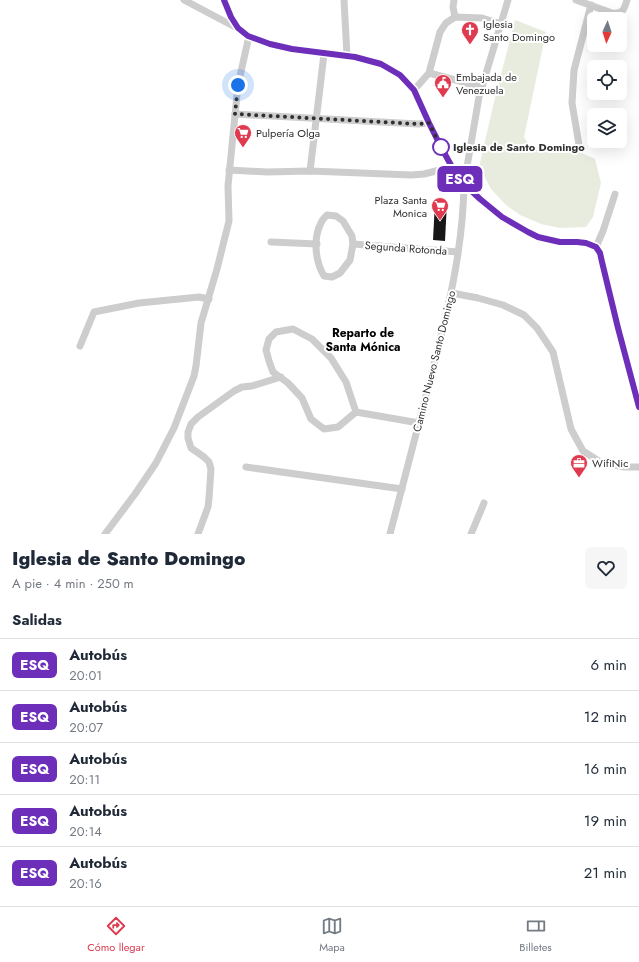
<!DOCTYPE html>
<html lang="es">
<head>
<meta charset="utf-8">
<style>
  :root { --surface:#fff; --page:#f6f6f7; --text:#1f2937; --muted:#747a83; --line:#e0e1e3; --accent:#df3a4f }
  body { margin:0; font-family:Jost,sans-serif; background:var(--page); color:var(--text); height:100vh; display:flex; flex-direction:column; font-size:15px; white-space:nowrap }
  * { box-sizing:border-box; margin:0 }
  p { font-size:13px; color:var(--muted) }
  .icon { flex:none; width:22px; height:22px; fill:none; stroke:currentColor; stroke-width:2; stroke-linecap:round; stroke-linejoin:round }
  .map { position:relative; height:534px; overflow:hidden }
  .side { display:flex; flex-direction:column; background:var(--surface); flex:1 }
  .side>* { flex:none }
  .badge { padding:0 8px; border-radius:6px; font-size:14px; line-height:26px }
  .needle { width:26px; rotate:183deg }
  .controls { position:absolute; left:587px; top:12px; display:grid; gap:8px }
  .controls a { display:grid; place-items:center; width:40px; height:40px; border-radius:6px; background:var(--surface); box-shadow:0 4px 16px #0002; font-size:20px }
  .you { position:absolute; width:20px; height:20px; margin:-10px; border:3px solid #fff; border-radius:50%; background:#1a73e8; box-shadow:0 0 0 6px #1a73e833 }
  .map>.badge { position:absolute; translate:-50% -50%; box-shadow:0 0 0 2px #fff }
  h2 { padding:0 12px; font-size:15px; line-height:36px }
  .round { display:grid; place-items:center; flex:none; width:42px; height:42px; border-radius:6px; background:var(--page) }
  .summary { display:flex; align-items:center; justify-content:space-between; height:68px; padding:0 12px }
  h1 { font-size:19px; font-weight:800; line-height:30px }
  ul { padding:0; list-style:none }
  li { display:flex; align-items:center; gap:12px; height:52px; padding:0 12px; border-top:1px solid var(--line) }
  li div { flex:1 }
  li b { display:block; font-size:15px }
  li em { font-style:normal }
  li .badge { min-width:44px; font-weight:700; text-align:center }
  .menu { display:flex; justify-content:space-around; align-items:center; height:56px; border-top:1px solid var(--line); background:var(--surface); font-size:11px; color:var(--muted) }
  .menu a { display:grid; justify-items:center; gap:2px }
  .menu .selected { color:var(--accent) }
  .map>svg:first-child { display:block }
  .green { fill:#e7ecde }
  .building { fill:#171717 }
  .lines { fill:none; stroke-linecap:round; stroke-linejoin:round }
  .minor { stroke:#cdcdcd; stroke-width:7 }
  .line-casing { stroke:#fff; stroke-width:9 }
  .line { stroke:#6d2fba; stroke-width:6 }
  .walk { stroke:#303030; stroke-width:4; stroke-dasharray:0 7.2 }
  .stop-dot { fill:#fff; stroke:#6d2fba; stroke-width:2 }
  .labels { text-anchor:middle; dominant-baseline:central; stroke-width:4; stroke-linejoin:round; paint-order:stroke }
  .poi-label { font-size:11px; fill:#303030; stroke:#fff; text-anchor:start }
  .stop-label { font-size:11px; font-weight:bold; fill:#303030; stroke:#fff; text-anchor:start }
  .street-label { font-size:11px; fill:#303030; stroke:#fff }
  .neighbourhood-label { font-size:12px; font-weight:bold; fill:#000; stroke:#fff }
</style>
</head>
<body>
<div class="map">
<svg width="639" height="534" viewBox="0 0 639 534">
  <rect width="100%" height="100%" fill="#fff"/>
  <path class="green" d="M515 20 546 32 524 137 532 149 551 153 575 150 595 159 601 183 593 217 586 227 560 228 541 224 520 215 506 205 491 189 479 167 494 102Z"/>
  <path class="building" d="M435 202H447L445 241 433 240Z"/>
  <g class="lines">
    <g class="minor">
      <path d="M184 0 237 28"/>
      <path d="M224 0 231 17 238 28 249 36 270 44 292 49 355 57 381 64 400 75 414 90 429 123 441 147 452 167 464 184 480 199 502 217 528 233 538 237 551 240 560 242H577L586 243 596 247 600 253 602 262 618 328 639 407"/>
      <path d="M344 0 347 56"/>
      <path d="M454 0 453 7 455 17"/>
      <path d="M576 0 612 13C623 14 624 10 627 0"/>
      <path d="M429 73 482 87"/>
      <path d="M414 90 429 73 440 32 446 23 455 17 482 18 501 24"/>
      <path d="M235 114 418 124 429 123"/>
      <path d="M579 145 572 103 574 70 591 5"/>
      <path d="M229 170 267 172 310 171 411 175 424 174 452 167"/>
      <path d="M310 171 324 54"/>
      <path d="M327 215 336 216 343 221 352 236 353 244 350 260 340 273 332 277 324 276C315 261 313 238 321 223 322 220 325 217 327 215Z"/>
      <path d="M271 242 317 244"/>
      <path d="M353 244 458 252"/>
      <path d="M596 247 603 231 615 194"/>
      <path d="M452 293 478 298 503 305 524 315 537 328 553 352 571 429 583 451 602 463 625 467H639"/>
      <path d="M80 346 94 312 139 303 199 297 209 299"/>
      <path d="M356 412 346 382 331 358 312 339 293 329 276 332 269 339 266 350 269 361 273 372 288 383 302 398 311 419 324 429 338 427 356 412 419 423"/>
      <path d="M246 467 402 489"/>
      <path d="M105 534 135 494 156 463 174 428 194 376 196 366 201 323 217 269 229 221 228 186 238 85 249 36"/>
      <path d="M198 534 208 507 209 498 211 469 209 462 204 457 191 448 188 438V432L191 424 198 417 234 391 242 387 252 386 281 377"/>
      <path d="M390 534C403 484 416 434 429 384 446 318 463 253 464 184L479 97 482 87 508 0"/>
      <path d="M471 534 484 503"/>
    </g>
  </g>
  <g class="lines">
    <defs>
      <path id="line" d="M224 0 231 17 238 28 248 36 270 44 292 49 355 57 381 64 400 75 414 90 429 123 441 147 452 167 464 184 480 199 502 217 528 232 538 237 551 240 560 242H577L586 243 596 247 600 253 602 262 618 328 639 407"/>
    </defs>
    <use href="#line" class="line-casing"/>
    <use href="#line" class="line"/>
    <path class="walk" d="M238 85 235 114 418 124 429 123 441 147"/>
  </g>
  <defs>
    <symbol id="church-pin" viewBox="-11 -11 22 30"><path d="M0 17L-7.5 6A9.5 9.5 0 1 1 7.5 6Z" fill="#df3a4f" stroke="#fff"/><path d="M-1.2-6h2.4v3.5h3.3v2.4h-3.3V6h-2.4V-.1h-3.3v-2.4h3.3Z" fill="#fff"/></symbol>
    <symbol id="civic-pin" viewBox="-11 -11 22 30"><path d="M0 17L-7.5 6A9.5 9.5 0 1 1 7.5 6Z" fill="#df3a4f" stroke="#fff"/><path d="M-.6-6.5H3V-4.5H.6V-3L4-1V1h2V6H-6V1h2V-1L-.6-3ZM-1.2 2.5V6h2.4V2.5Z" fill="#fff"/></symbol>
    <symbol id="supermarket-pin" viewBox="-11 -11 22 30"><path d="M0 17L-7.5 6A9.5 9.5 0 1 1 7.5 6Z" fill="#df3a4f" stroke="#fff"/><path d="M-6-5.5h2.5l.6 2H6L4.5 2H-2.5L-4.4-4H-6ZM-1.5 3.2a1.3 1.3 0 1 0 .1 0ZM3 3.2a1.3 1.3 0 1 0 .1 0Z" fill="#fff"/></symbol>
    <symbol id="office-pin" viewBox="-11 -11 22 30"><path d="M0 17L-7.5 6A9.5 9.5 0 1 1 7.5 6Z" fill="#df3a4f" stroke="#fff"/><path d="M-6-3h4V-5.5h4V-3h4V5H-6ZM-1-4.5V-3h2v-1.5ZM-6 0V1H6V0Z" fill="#fff"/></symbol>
  </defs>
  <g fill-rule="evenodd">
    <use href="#church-pin" x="460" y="20" width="20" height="27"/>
    <use href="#civic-pin" x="433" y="73" width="20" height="27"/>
    <use href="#supermarket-pin" x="233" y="123" width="20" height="27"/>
    <use href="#supermarket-pin" x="430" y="196" width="20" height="27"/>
    <use href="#office-pin" x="569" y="453" width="20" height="27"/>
  </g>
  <circle class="stop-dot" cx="441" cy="147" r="8"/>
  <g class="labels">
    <g class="poi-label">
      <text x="483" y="24">Iglesia<tspan x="483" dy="13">Santo Domingo</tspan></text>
      <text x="456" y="77">Embajada de<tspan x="456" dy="13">Venezuela</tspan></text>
      <text x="256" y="133">Pulpería Olga</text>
      <text x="427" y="200" text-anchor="end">Plaza Santa<tspan x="427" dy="13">Monica</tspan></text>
      <text x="592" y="463">WifiNic</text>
    </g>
    <g class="stop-label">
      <text x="453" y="147">Iglesia de Santo Domingo</text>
    </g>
    <g class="street-label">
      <text transform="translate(406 248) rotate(4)">Segunda Rotonda</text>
      <text transform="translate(434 361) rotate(-76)">Camino Nuevo Santo Domingo</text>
    </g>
    <g class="neighbourhood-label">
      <text x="363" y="333">Reparto de<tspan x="363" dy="14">Santa Mónica</tspan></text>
    </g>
  </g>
</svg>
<div class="controls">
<a><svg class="needle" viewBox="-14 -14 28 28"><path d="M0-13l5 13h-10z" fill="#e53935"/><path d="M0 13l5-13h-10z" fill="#747a83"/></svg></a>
<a><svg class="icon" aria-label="locate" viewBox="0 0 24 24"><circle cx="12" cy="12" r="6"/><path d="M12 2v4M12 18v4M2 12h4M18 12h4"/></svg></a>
<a><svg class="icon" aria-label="layers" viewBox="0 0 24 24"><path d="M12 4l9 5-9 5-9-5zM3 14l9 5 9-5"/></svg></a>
</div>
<div class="you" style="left:238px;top:85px"></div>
<b class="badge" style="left:460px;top:179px;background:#6d2fba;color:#fff">ESQ</b>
</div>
<section class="side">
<div class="summary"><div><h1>Iglesia de Santo Domingo</h1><p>A pie · 4 min · 250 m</p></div><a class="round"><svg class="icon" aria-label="heart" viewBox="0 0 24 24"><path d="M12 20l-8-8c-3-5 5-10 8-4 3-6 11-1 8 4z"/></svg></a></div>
<h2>Salidas</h2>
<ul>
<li><span class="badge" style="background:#6d2fba;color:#fff">ESQ</span><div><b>Autobús</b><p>20:01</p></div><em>6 min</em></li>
<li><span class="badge" style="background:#6d2fba;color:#fff">ESQ</span><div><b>Autobús</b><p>20:07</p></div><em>12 min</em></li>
<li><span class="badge" style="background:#6d2fba;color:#fff">ESQ</span><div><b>Autobús</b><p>20:11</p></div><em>16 min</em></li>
<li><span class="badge" style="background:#6d2fba;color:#fff">ESQ</span><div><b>Autobús</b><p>20:14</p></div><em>19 min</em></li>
<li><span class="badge" style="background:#6d2fba;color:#fff">ESQ</span><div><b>Autobús</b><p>20:16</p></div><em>21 min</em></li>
</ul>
</section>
<nav class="menu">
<a class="selected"><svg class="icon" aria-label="directions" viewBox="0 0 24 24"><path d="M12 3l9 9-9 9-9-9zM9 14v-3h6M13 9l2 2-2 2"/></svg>Cómo llegar</a>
<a><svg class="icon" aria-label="map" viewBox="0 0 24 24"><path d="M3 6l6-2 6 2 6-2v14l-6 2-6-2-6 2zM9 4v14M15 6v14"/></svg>Mapa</a>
<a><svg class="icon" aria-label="tickets" viewBox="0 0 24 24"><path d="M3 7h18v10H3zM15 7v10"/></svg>Billetes</a>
</nav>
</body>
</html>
